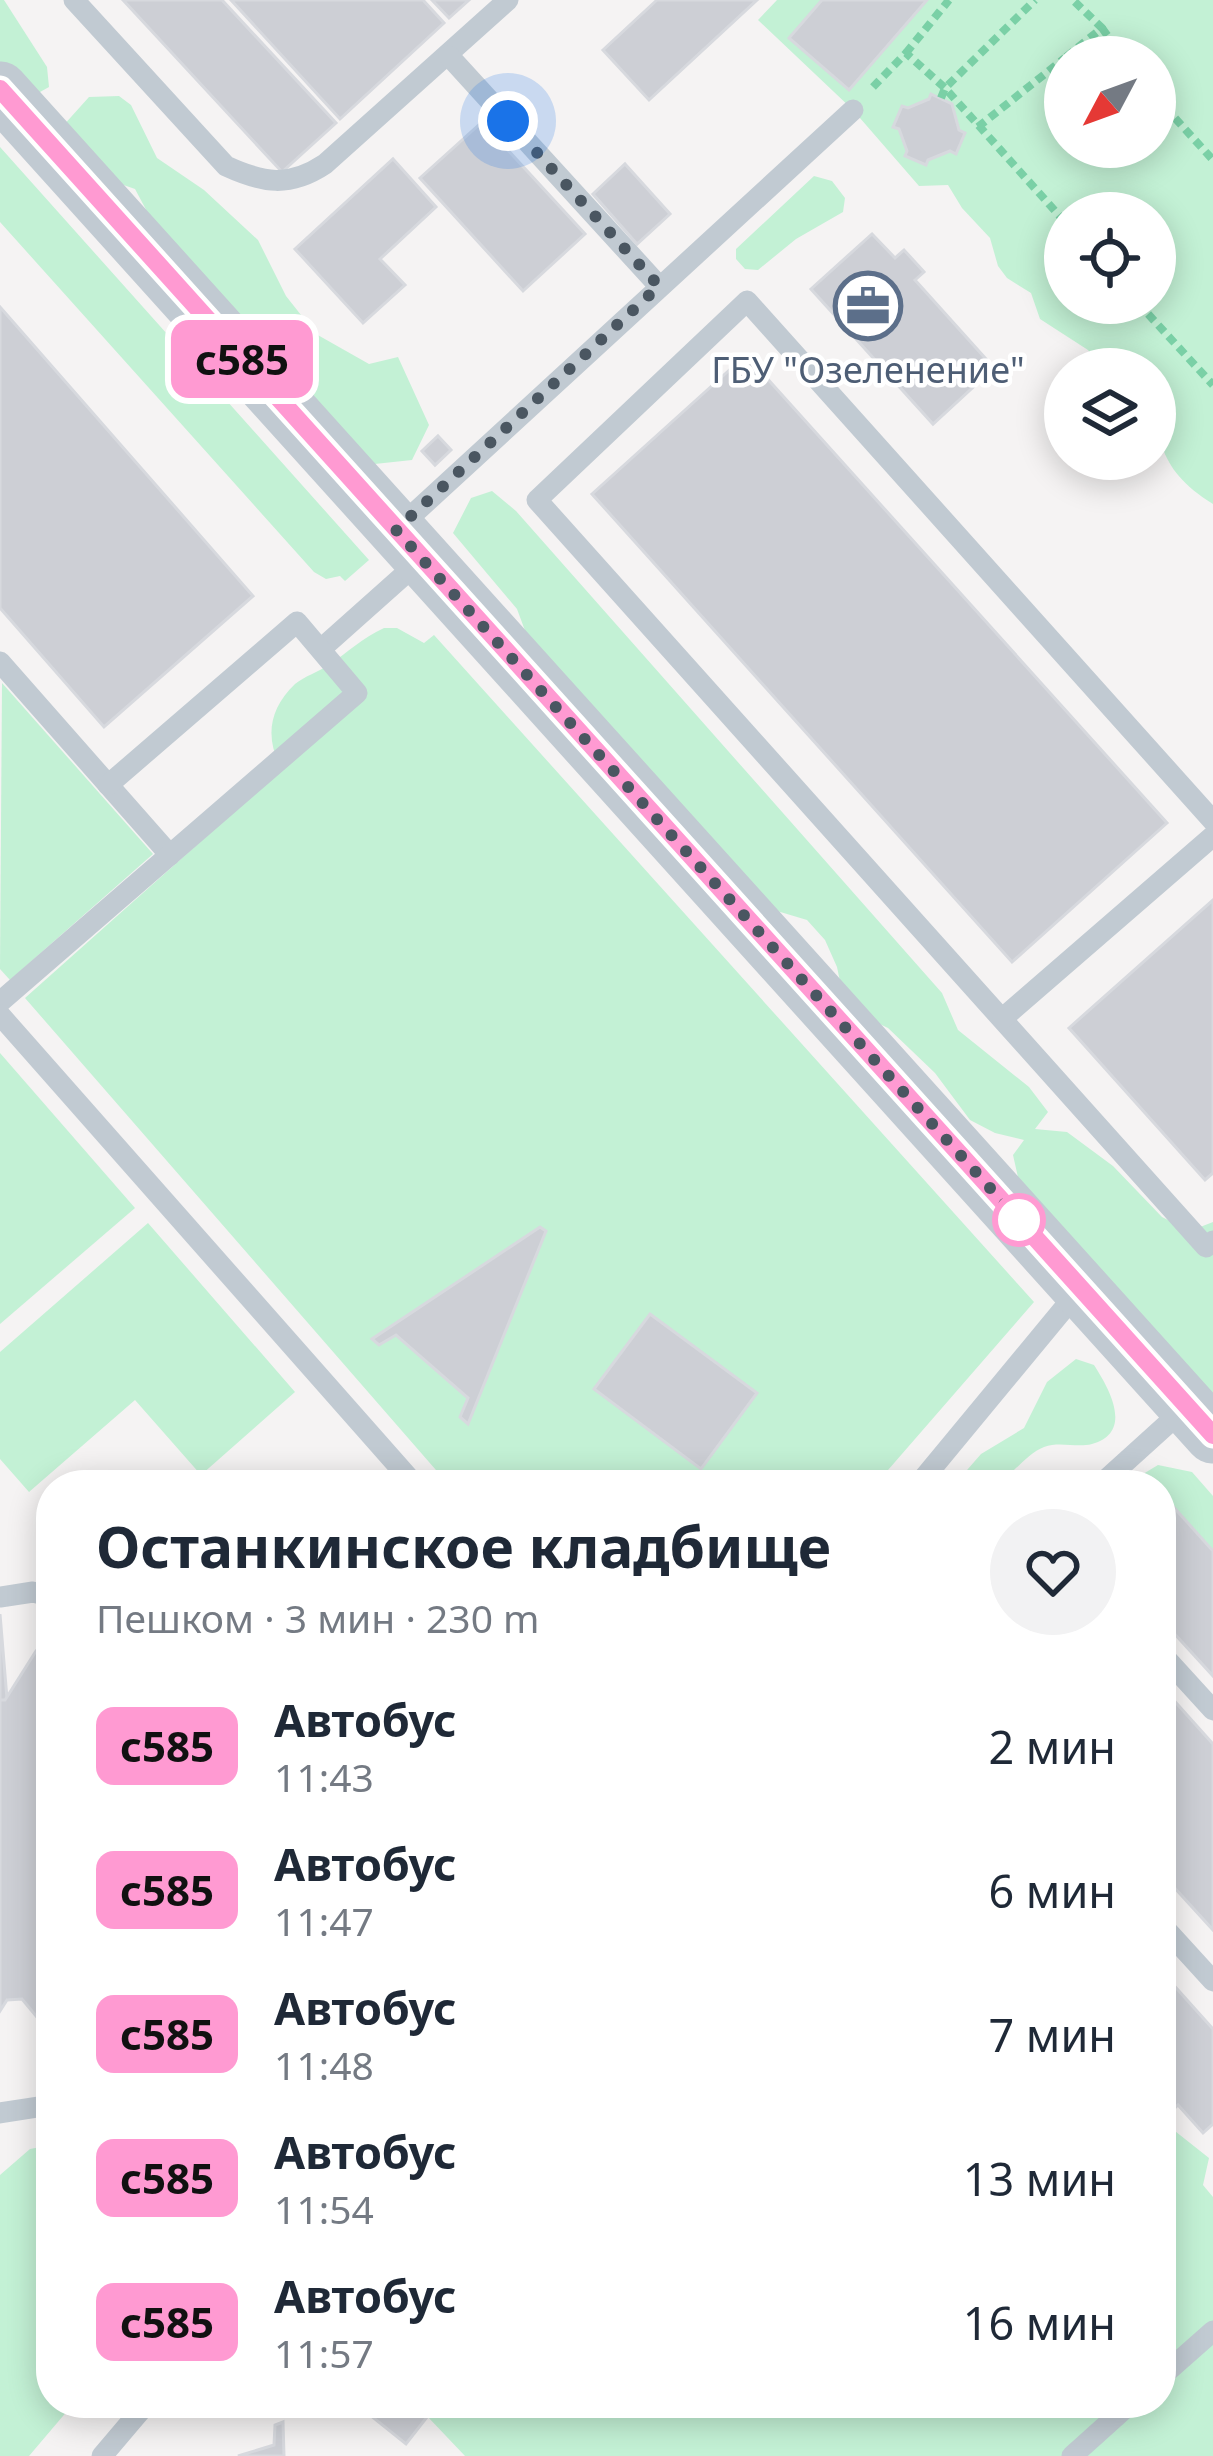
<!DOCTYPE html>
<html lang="ru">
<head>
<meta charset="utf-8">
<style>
  :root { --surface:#fff; --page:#f2f2f3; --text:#1f2937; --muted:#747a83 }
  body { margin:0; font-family:"Noto Sans",sans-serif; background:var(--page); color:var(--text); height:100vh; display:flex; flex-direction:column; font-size:45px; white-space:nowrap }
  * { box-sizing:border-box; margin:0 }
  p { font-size:39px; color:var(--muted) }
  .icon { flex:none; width:66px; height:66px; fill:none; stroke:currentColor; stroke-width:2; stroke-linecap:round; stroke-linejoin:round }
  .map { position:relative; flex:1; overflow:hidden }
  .details { position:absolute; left:36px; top:1470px; width:1140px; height:948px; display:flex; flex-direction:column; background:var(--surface); border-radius:48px; box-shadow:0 6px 30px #0003 }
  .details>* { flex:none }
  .badge { padding:0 24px; border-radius:18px; font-size:42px; line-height:78px }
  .needle { width:78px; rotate:229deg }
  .controls { position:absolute; left:1044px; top:36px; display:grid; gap:24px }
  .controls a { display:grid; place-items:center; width:132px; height:132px; border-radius:50%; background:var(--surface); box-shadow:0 6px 30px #0003; font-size:60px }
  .you { position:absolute; width:60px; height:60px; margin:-30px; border:9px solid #fff; border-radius:50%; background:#1a73e8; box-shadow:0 0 0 18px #1a73e833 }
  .map>.badge { position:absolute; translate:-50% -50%; box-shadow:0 0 0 6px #fff }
  .round { display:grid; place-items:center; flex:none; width:126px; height:126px; border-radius:63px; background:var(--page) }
  .head { display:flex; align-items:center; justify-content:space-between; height:204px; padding:0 60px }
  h1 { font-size:57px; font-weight:700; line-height:90px }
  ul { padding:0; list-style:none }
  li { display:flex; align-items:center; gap:36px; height:144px; padding:0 60px }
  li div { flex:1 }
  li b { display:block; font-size:45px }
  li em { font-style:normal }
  li .badge { min-width:132px; font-weight:700; text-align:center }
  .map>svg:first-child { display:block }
  .green { fill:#c3f1d5; fill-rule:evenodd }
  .building { fill:#cdcfd5; stroke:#d7d9de; stroke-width:3 }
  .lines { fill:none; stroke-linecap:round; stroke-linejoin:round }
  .path { stroke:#7ad0a6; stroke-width:8; stroke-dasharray:9 6; stroke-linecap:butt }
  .service { stroke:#c1cad2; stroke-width:21 }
  .tertiary { stroke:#c1cad2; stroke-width:57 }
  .line-casing { stroke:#fff; stroke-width:27 }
  .line { stroke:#ff9ad2; stroke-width:18 }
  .walk { stroke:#4a5661; stroke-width:12; stroke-dasharray:0 21.6 }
  .stop-dot { fill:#fff; stroke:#ff9ad2; stroke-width:6 }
  .labels { text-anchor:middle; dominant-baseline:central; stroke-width:9; stroke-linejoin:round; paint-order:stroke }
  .service-label { font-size:36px; fill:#4e5e75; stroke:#fff }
</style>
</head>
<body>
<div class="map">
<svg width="1213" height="2456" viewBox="0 0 1213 2456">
  <rect width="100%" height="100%" fill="#f5f3f3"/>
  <g class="green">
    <path d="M0 0H4L47 67 49 87 31 97 0 71Z"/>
    <path d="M777 0H1213V504C1155 468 1155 432 1155 369H1101L1088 350 1040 319 1031 293 1007 278 998 266 990 238 962 208 948 185 919 186 853 110 758 20ZM1065 57H1155V147H1065ZM1065 213H1155V303H1065Z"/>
    <path d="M119 96 131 105 157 158 204 190 258 240 286 296 316 334 369 364 398 357 429 425 412 460 356 466 181 275 135 189 112 181 62 127 89 97Z"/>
    <path d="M0 147 369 560 345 581 340 576 326 579 314 572 0 222Z"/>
    <path d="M814 176 832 181 845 198 843 212 796 239 758 270 745 269 736 259V249Z"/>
    <path d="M492 491 516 511 942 993 958 1030 1029 1087 1048 1112 1035 1129 1067 1132 1113 1166 1162 1217 1190 1231 1213 1222V1394L1020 1186 1013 1155 1024 1140 995 1133 970 1120 935 1073 888 1028 863 1016 843 996 837 967 825 940 807 920 754 904 527 636 517 609 453 533 471 498Z"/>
    <path d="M384 628H397L424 643 434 635 1034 1302 875 1485H449L25 998 282 769C265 739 268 710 295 684 305 676 318 672 329 665 348 652 362 638 384 628Z"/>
    <path d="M2 683 153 854 10 980 0 969Z"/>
    <path d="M0 1053 135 1208 0 1324Z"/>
    <path d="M148 1223 295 1392 201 1475 135 1400 29 1492 0 1459V1352Z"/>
    <path d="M1076 1359 1094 1365C1108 1387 1135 1432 1092 1444 1076 1448 1060 1441 1044 1447 1033 1451 1023 1462 1014 1470L1019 1485H954L981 1454 1024 1428 1047 1382Z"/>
    <path d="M1158 1465 1192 1472 1213 1496V1556L1161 1509V1485H1147L1143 1474Z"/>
    <path d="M1161 2120 1209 2158 1203 2185 1213 2197V2456H465L427 2416 438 2403H1161Z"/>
    <path d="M51 2145V2403H74L29 2456H0V2175L30 2149Z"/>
  </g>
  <g class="building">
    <path d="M123 0H222L336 123 282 172Z"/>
    <path d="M231 0H423L444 23 340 119Z"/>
    <path d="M432 0H469L449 18Z"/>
    <path d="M657 0H757L649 100 603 50Z"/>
    <path d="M822 0H927L849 90 789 38Z"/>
    <path d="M931 94 952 104 959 130 965 133 956 154 950 151 928 160 926 165 905 156 907 151 899 129 893 127 902 106 908 108 929 99Z"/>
    <path d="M482 122 585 234 523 291 420 178Z"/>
    <path d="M393 159 436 207 380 259 405 285 363 323 295 249Z"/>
    <path d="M625 164 670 214 637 244 593 194Z"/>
    <path d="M872 234 895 258 904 250 924 272 915 280 994 368 933 424 811 289Z"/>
    <path d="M0 307 253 596 104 727 0 608Z"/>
    <path d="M746 355 1167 823 1012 962 592 494Z"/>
    <path d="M438 436 451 450 435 465 422 451Z"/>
    <path d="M1213 900V1173L1205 1180 1069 1028Z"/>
    <path d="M540 1227 546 1231 468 1424 460 1417 468 1398 396 1335 379 1345 372 1339Z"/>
    <path d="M650 1314 757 1393 701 1469 594 1389Z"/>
    <path d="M1161 1493 1213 1551V1676L1161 1619Z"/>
    <path d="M0 1614 8 1711 0 1712Z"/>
    <path d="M36 1651 51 1655V2034L22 1999 7 2000 0 2011V1700H5Z"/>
    <path d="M1161 1686 1213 1744V1930L1161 1873Z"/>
    <path d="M1161 1971 1213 2029V2124L1203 2133 1178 2105 1161 2121Z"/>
    <path d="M355 2403H438L406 2444Z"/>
    <path d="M283 2422 284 2456H238L274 2445 275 2425Z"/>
  </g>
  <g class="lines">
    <g class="path">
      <path d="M1102 28 1123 57"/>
      <path d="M906 53 949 0"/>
      <path d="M1066 57 1102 28 1073 0"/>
      <path d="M873 87 906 53 945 88 1065 222"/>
      <path d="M1155 96 1213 160"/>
      <path d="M941 98 945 88 1035 0"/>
      <path d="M978 127 1065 58"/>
      <path d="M1138 303 1213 385"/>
    </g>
    <g class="service">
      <path d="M74 0 226 166C263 183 289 188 325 164L508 0"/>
      <path d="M449 56 659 286"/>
      <path d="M397 529 853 110"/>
      <path d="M321 649 422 559"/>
      <path d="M0 662 170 855"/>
      <path d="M1213 821 747 301 537 500 1206 1247 1213 1241"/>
      <path d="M0 1002 357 693 297 622 108 785"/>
      <path d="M0 1015 415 1485"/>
      <path d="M1003 1018 1213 836"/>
      <path d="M918 1485 1080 1289"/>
      <path d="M1100 1485 1184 1409"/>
      <path d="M0 1597 33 1592 51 1597"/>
      <path d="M1161 1653 1213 1710"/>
      <path d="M1161 1924 1213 1981"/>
      <path d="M0 2113 51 2105"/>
      <path d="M1161 2377 1213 2331"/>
      <path d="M102 2456 147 2403"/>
      <path d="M1072 2456 1131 2403"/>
    </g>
    <path class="tertiary" d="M0 90 1213 1435"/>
  </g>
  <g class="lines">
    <defs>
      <path id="line" d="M0 89 1213 1435"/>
    </defs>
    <use href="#line" class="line-casing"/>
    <use href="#line" class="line"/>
    <path class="walk" d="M508 121 659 286 396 530 1019 1220"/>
  </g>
  <defs>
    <symbol id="office-ring" viewBox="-11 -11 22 22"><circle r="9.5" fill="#fff" stroke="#5c6f8a" stroke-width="1.5"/><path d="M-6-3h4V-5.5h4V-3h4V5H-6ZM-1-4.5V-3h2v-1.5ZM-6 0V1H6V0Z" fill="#5c6f8a"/></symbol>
  </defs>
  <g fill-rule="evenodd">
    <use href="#office-ring" x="830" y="268" width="76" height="76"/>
  </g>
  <circle class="stop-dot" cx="1019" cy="1220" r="24"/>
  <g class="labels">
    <g class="service-label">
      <text x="868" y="369">ГБУ "Озеленение"</text>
    </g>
  </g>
</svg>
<div class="controls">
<a><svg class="needle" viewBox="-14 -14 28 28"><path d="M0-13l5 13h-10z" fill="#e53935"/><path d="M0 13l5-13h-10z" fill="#747a83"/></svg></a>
<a><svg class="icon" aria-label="locate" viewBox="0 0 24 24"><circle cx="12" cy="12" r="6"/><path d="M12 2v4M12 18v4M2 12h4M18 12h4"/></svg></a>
<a><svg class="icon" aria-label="layers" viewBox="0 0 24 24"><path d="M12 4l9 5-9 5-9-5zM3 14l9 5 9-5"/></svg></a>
</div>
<div class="you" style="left:508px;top:121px"></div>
<b class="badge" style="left:242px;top:359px;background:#ff9ad2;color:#111">с585</b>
<section class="details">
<div class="head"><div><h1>Останкинское кладбище</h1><p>Пешком · 3 мин · 230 m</p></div><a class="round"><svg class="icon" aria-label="heart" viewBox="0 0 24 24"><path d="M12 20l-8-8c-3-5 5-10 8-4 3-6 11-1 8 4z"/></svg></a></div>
<ul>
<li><span class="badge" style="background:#ff9ad2;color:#111">с585</span><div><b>Автобус</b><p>11:43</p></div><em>2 мин</em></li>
<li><span class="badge" style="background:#ff9ad2;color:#111">с585</span><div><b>Автобус</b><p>11:47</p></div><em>6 мин</em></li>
<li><span class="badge" style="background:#ff9ad2;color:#111">с585</span><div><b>Автобус</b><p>11:48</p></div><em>7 мин</em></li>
<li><span class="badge" style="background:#ff9ad2;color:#111">с585</span><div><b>Автобус</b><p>11:54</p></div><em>13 мин</em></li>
<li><span class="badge" style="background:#ff9ad2;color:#111">с585</span><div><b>Автобус</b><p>11:57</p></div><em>16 мин</em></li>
</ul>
</section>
</div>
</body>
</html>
